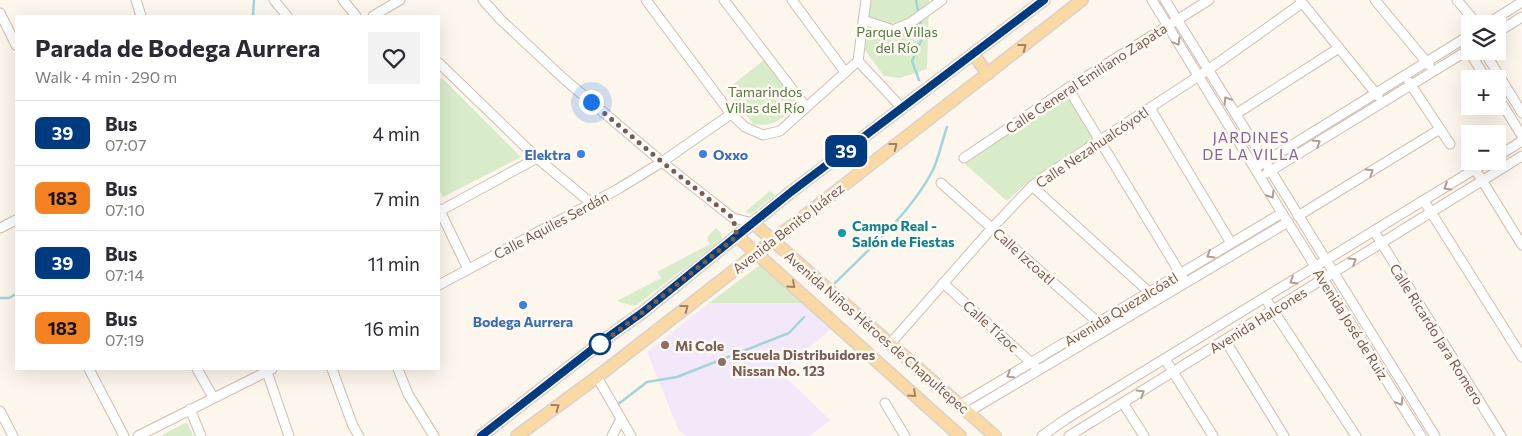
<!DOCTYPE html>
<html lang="en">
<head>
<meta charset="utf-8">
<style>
  :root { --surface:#fff; --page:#f2f2f3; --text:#2b2b33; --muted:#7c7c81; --line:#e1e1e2 }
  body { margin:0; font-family:Commissioner,sans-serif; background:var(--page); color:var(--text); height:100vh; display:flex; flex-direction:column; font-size:19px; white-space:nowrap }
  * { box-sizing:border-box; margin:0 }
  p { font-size:16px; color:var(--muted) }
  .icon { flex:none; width:28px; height:28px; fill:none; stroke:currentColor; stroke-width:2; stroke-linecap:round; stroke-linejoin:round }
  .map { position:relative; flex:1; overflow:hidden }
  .drawer { position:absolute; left:15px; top:15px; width:425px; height:355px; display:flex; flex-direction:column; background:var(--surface); border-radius:0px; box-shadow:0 5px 20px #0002 }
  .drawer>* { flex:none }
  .badge { padding:0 10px; border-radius:8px; font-size:18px; line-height:32px }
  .controls { position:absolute; left:1461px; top:15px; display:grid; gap:10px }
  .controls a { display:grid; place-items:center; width:45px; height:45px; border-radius:0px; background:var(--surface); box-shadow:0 5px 20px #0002; font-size:25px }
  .you { position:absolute; width:25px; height:25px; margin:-12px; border:4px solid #fff; border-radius:50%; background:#1a73e8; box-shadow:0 0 0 8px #1a73e833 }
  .map>.badge { position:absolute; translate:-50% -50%; box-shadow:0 0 0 2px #fff }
  .round { display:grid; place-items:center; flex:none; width:52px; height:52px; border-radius:0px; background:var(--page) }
  .summary { display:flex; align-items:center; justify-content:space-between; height:85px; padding:0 20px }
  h1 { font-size:24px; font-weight:700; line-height:38px }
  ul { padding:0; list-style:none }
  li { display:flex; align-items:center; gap:15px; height:65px; padding:0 20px; border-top:1px solid var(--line) }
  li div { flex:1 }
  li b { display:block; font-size:19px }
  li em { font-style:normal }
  li .badge { min-width:55px; font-weight:700; text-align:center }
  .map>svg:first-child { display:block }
  .education { fill:#f3e8fa }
  .green { fill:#d8ecc9 }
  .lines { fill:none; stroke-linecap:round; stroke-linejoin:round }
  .stream { stroke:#a5d3da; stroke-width:2.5 }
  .minor-casing { stroke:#d1beb0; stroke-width:11 }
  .major-casing { stroke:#dad1cd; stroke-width:14 }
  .minor { stroke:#fff; stroke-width:9 }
  .major { stroke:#fbd9a5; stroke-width:11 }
  .oneway { stroke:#af9d94 }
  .oneway2 { stroke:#a18267 }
  .line-casing { stroke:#fff; stroke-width:11 }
  .line { stroke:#003b80; stroke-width:8 }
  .walk { stroke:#7a5c4d; stroke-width:5; stroke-dasharray:0 9 }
  .shop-dot { fill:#3f7fe0; stroke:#fffaf3; stroke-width:2 }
  .culture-dot { fill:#0f9aa8; stroke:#fffaf3; stroke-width:2 }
  .stop-dot { fill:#fff; stroke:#003b80; stroke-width:2.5 }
  .education-dot { fill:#8d6e63; stroke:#fffaf3; stroke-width:2 }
  .labels { text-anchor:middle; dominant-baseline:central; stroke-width:5; stroke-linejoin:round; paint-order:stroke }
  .park-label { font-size:14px; fill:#537a41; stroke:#fffaf3 }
  .street-label { font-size:14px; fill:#7a5c4d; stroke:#fffaf3 }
  .shop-label { font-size:14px; font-weight:bold; fill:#366cbe; stroke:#fffaf3; text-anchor:end }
  .culture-label { font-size:14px; font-weight:bold; fill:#0d838f; stroke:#fffaf3; text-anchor:start }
  .education-label { font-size:14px; font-weight:bold; fill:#785e54; stroke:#fffaf3; text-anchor:start }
  .neighbourhood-label { font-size:15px; letter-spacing:1px; fill:#846695; stroke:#fffaf3 }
</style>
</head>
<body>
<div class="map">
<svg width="1522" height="436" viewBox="0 0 1522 436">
  <rect width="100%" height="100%" fill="#fdf6ec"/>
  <path class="education" d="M709 303H802L831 329 781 373 830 420 810 436H686L679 431 647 352Z"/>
  <g class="green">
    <path d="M871 0H929L927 69 900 78 884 76 865 50Z"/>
    <path d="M764 60 799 104C782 117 776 128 753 124L726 90Z"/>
    <path d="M442 78 521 157 443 197 439 189V80Z"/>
    <path d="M1067 93 1095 137 1028 182 1007 201 965 164Z"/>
    <path d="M770 191 775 195 751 214 745 212Z"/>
    <path d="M716 228 721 233 722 239 637 305H630L617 301 661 278 657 272 710 244 707 237Z"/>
    <path d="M760 265 802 303H709Z"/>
    <path d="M185 423 188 424 193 436H160Z"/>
  </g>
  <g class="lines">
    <g class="stream">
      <path d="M916 0 923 36 912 61 919 80"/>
      <path d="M253 16 254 0"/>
      <path d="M835 283C869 249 910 214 933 170 939 157 942 141 947 127"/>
      <path d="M0 298H9L16 294"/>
      <path d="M617 405 647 382 677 377 789 333 804 317"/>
    </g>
    <defs>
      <g id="minor">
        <path d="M136 0 141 16"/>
        <path d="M274 0 287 16"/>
        <path d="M343 0 356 16"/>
        <path d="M483 0 500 19 563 78 662 162 733 218 753 223"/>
        <path d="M646 0 731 114 745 127 763 135 780 131 858 61"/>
        <path d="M724 0 806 107"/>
        <path d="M792 0 845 72"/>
        <path d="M1152 0 1282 213 1421 436"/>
        <path d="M1165 0 1435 436"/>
        <path d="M1300 0 1378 96"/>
        <path d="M1375 0 1429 65"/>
        <path d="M1457 0 1477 24"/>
        <path d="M0 13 16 45"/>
        <path d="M373 16 400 0"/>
        <path d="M863 20 893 30 910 23 942 0"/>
        <path d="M1487 24 1522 2"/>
        <path d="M1498 32 1522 17"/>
        <path d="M1466 46 1486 79"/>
        <path d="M1484 51 1522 113"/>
        <path d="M858 61 902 108"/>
        <path d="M858 61 866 0"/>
        <path d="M439 63 537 158 591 203"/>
        <path d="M1409 82 1450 144"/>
        <path d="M1068 88 1183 278"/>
        <path d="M1498 97 1522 136"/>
        <path d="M1150 108 1231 243"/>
        <path d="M1236 114 1339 48"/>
        <path d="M1498 156 1522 141"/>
        <path d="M964 158 1068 88 1209 0"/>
        <path d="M1260 165 1470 35"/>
        <path d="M1475 169 1522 245"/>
        <path d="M1267 173 1470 49"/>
        <path d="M941 183 1101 325"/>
        <path d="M1032 186 1149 292"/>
        <path d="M1424 201 1522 357"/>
        <path d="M439 209 468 269"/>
        <path d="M440 211 537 158"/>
        <path d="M1298 216 1440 129"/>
        <path d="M0 228 16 220"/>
        <path d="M1374 231 1501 436"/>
        <path d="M943 283 1035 366"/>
        <path d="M439 285 618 189 662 162 731 114"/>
        <path d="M1265 298 1356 436"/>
        <path d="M1225 340 1284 436"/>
        <path d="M890 344 992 228 1032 186 1045 176 1208 70 1302 3"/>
        <path d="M1165 359 1213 436"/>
        <path d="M89 369 124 436"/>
        <path d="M197 369 213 397"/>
        <path d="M266 369 289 436"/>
        <path d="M332 369 353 426 359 436"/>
        <path d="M398 369 408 394 434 436"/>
        <path d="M597 377 631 436"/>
        <path d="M885 403 905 436"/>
        <path d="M1123 403 1144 436"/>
        <path d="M960 405 1282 213"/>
        <path d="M190 409 201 436"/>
        <path d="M0 411 13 436"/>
        <path d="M968 412 1288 222"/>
        <path d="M138 436 272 369"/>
        <path d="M612 436 621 419"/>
        <path d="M1042 436 1066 419 1488 161"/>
        <path d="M1069 436 1522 156"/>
      </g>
      <g id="major">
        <path d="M973 54 988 74"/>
        <path d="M753 223 995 436"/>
        <path d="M737 236 960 436"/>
        <path d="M481 436 608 337 643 312 791 192 1044 0"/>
        <path d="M517 436 597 377 1082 0"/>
      </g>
    </defs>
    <use href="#minor" class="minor-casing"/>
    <use href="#major" class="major-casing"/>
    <use href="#minor" class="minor"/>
    <use href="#major" class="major"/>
  </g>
  <defs><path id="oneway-chevron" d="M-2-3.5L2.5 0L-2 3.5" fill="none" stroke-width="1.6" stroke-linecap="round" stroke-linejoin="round" transform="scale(1.25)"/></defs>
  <g class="oneway">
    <use href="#oneway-chevron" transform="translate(1177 42) rotate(59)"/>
    <use href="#oneway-chevron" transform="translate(1227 100) rotate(-122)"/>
    <use href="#oneway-chevron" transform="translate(1317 143) rotate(-32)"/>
    <use href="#oneway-chevron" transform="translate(1370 172) rotate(-32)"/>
    <use href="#oneway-chevron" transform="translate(1447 187) rotate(149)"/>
    <use href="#oneway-chevron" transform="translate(1271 195) rotate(58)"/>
    <use href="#oneway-chevron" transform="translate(1210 255) rotate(149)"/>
    <use href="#oneway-chevron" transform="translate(1353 261) rotate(-32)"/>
    <use href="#oneway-chevron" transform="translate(1293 281) rotate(149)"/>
    <use href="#oneway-chevron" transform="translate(1010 375) rotate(149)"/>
    <use href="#oneway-chevron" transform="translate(1141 393) rotate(-32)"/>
    <use href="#oneway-chevron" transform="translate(1400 402) rotate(58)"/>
  </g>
  <g class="oneway2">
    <use href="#oneway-chevron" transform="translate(1023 47) rotate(-38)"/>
    <use href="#oneway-chevron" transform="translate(894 146) rotate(-38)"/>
    <use href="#oneway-chevron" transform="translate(792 285) rotate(42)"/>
    <use href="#oneway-chevron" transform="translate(685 308) rotate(-38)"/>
    <use href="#oneway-chevron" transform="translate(913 394) rotate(42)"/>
    <use href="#oneway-chevron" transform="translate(556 407) rotate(-36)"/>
  </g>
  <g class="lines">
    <defs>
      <path id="line" d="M481 436 608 337 643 312 791 192 1044 0"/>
    </defs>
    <use href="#line" class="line-casing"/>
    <use href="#line" class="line"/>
    <path class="walk" d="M591 102 662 162 733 218 737 236 643 312 595 348 600 344"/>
  </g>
  <g class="shop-dot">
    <circle cx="581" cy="154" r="5"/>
    <circle cx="703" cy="154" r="5"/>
    <circle cx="523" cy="305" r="5"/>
  </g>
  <circle class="culture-dot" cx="842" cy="233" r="5"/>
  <circle class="stop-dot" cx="600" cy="344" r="10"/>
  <g class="education-dot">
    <circle cx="665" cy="345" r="5"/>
    <circle cx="722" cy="362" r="5"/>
  </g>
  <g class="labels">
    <g class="park-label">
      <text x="897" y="31">Parque Villas<tspan x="897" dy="16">del Río</tspan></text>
      <text x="765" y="91">Tamarindos<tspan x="765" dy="16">Villas del Río</tspan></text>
    </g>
    <g class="street-label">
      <text transform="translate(1086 78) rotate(-33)">Calle General Emiliano Zapata</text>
      <text transform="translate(1092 147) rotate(-34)">Calle Nezahualcóyotl</text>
      <text transform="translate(551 225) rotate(-28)">Calle Aquiles Serdán</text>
      <text transform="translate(788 228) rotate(-38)">Avenida Benito Juárez</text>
      <text transform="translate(1024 256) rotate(42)">Calle Izcoatl</text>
      <text transform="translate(1121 309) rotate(-31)">Avenida Quezalcóatl</text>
      <text transform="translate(1258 320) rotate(-32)">Avenida Halcones</text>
      <text transform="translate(1351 324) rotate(58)">Avenida José de Ruiz</text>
      <text transform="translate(991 326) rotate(42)">Calle Tízoc</text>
      <text transform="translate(877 332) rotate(41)">Avenida Niños Héroes de Chapultepec</text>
      <text transform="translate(1437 334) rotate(58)">Calle Ricardo Jara Romero</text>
    </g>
    <g class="shop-label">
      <text x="571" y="154">Elektra</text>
      <text x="713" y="154" text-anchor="start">Oxxo</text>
      <text x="523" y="321" text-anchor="middle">Bodega Aurrera</text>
    </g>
    <g class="culture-label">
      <text x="852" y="225">Campo Real -<tspan x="852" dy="16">Salón de Fiestas</tspan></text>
    </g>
    <g class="education-label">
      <text x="675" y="345">Mi Cole</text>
      <text x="732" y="354">Escuela Distribuidores<tspan x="732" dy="16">Nissan No. 123</tspan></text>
    </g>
    <g class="neighbourhood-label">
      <text x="1251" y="137">JARDINES<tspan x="1251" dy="17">DE LA VILLA</tspan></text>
    </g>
  </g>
</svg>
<div class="controls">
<a><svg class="icon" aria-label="layers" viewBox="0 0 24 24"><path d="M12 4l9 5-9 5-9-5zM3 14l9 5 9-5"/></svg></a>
<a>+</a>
<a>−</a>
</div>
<div class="you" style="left:591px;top:102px"></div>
<b class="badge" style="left:846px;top:151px;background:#003b80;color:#fff">39</b>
<section class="drawer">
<div class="summary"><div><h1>Parada de Bodega Aurrera</h1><p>Walk · 4 min · 290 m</p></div><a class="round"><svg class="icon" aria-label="heart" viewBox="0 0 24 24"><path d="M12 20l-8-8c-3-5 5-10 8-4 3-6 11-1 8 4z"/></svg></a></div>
<ul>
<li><span class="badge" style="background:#003b80;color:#fff">39</span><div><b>Bus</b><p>07:07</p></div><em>4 min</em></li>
<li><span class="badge" style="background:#f58220;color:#111">183</span><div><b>Bus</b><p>07:10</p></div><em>7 min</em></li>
<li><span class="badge" style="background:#003b80;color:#fff">39</span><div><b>Bus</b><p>07:14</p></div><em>11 min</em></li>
<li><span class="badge" style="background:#f58220;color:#111">183</span><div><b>Bus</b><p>07:19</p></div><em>16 min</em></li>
</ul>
</section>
</div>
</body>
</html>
